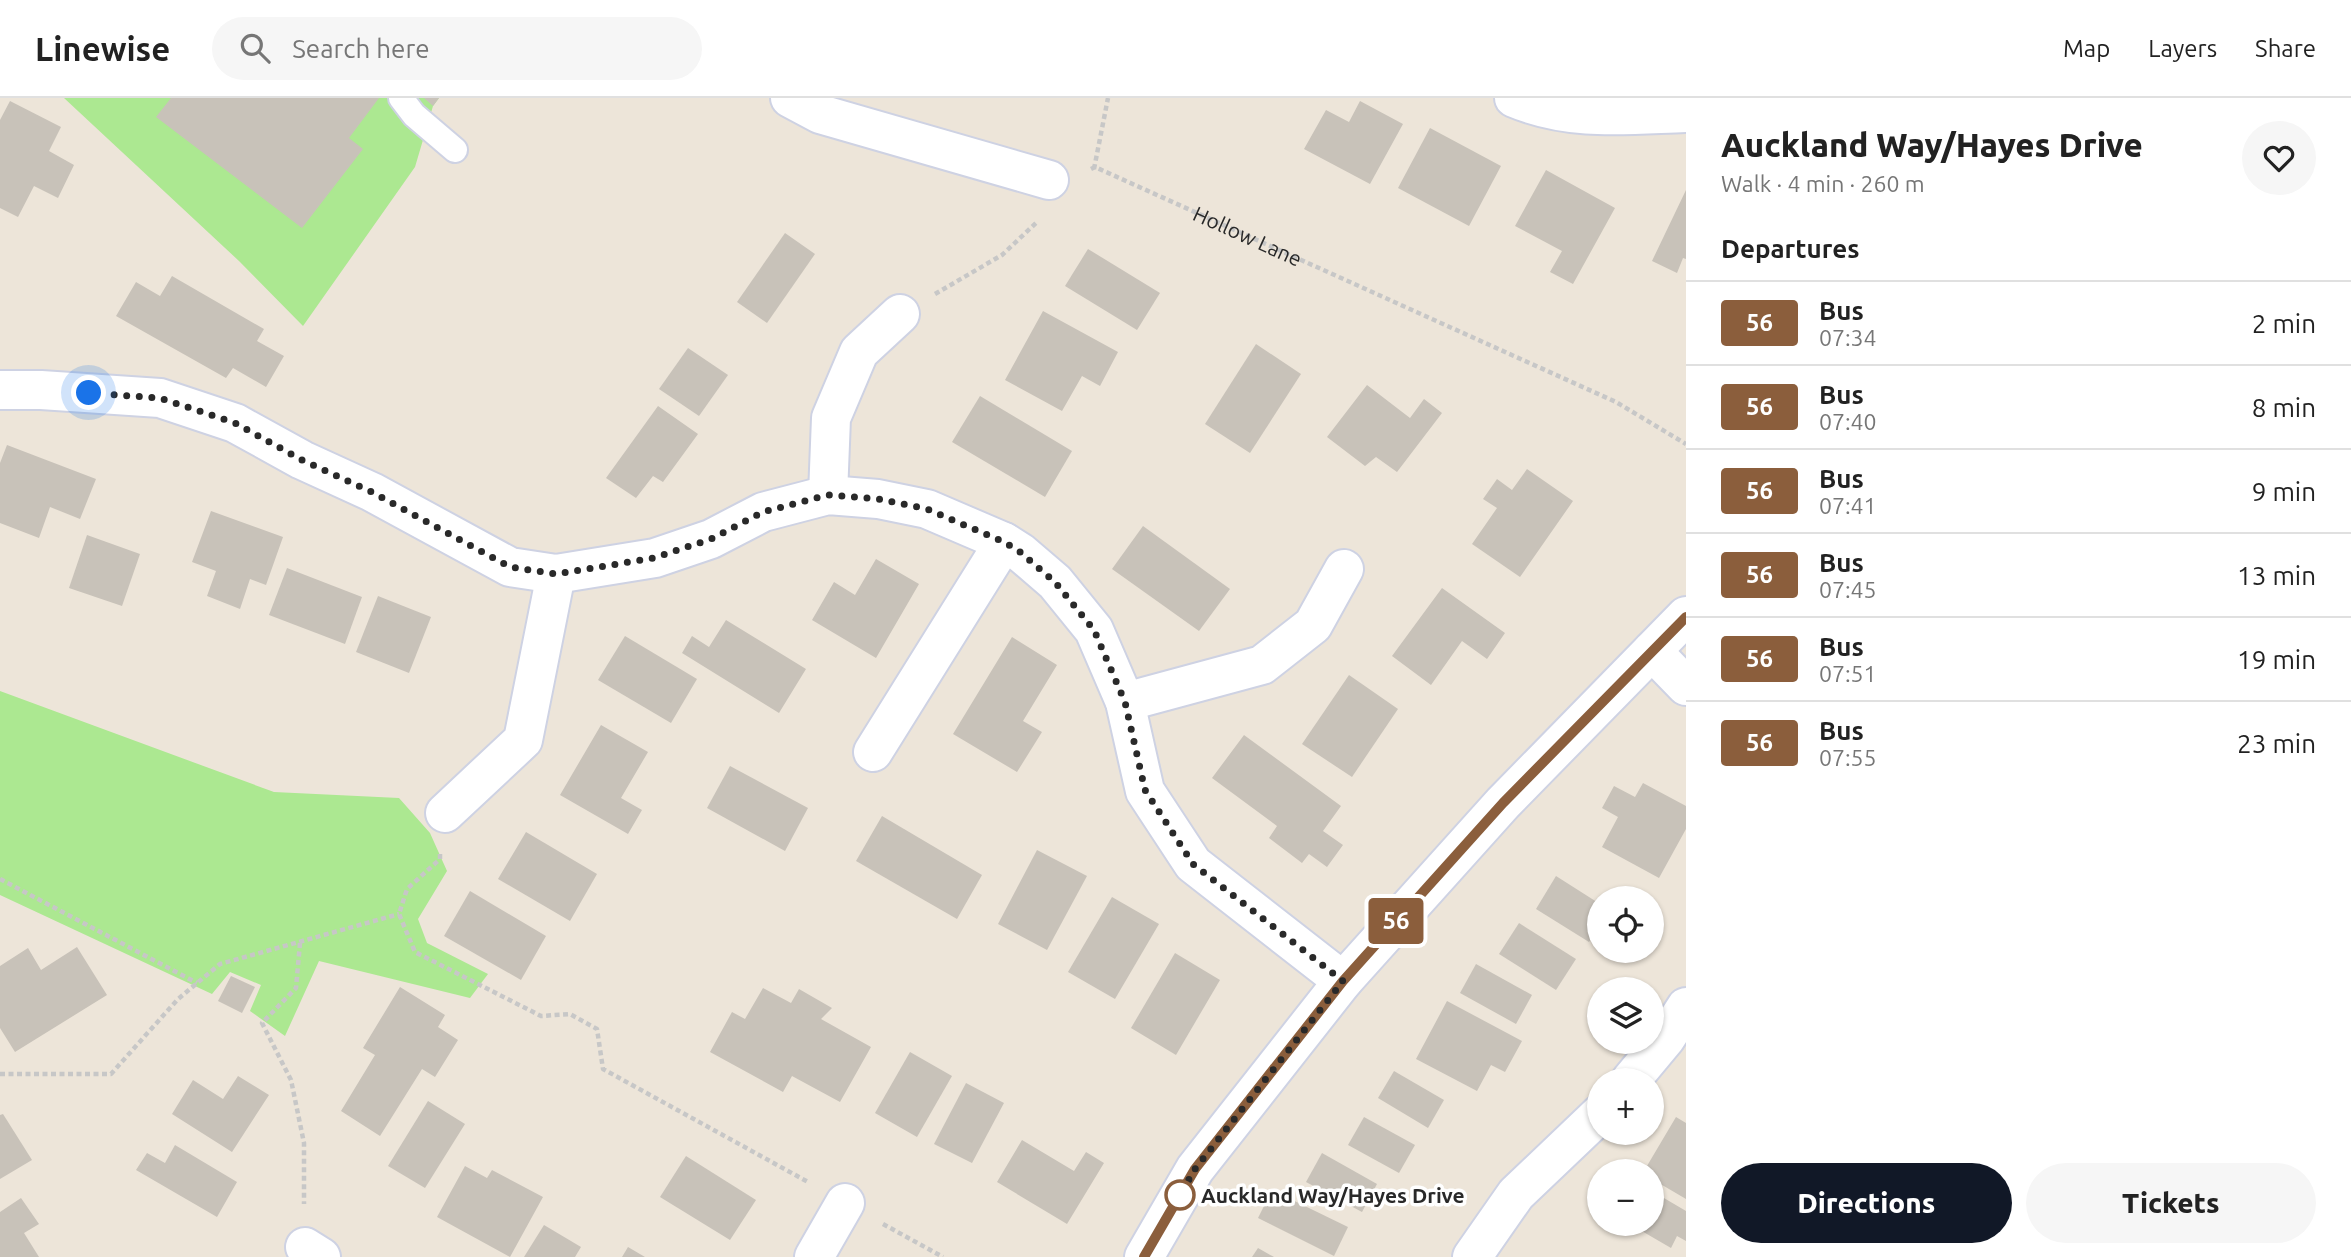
<!DOCTYPE html>
<html lang="en">
<head>
<meta charset="utf-8">
<style>
  :root { --surface:#fff; --page:#f6f6f6; --text:#222; --muted:#767676; --line:#e0e0e0; --accent:#111827 }
  body { margin:0; font-family:Ubuntu,sans-serif; background:var(--page); color:var(--text); height:100vh; display:flex; flex-direction:column; font-size:26px; white-space:nowrap }
  * { box-sizing:border-box; margin:0 }
  p { font-size:23px; color:var(--muted) }
  .icon { flex:none; width:38px; height:38px; fill:none; stroke:currentColor; stroke-width:2; stroke-linecap:round; stroke-linejoin:round }
  .map { position:relative; flex:1; overflow:hidden }
  .drawer { display:flex; flex-direction:column; background:var(--surface); width:665px }
  .drawer>* { flex:none }
  .badge { padding:0 14px; border-radius:5px; font-size:24px; line-height:46px }
  .buttons { position:absolute; left:1587px; top:788px; display:grid; gap:14px }
  .buttons a { display:grid; place-items:center; width:77px; height:77px; border-radius:50%; background:var(--surface); box-shadow:0 2px 5px #0004; font-size:35px }
  .you { position:absolute; width:35px; height:35px; margin:-18px; border:5px solid #fff; border-radius:50%; background:#1a73e8; box-shadow:0 0 0 10px #1a73e833 }
  .map>.badge { position:absolute; translate:-50% -50%; box-shadow:0 0 0 4px #fff }
  h2 { padding:0 35px; font-size:26px; line-height:63px }
  .round { display:grid; place-items:center; flex:none; width:74px; height:74px; border-radius:37px; background:var(--page) }
  .head { display:flex; align-items:center; justify-content:space-between; height:119px; padding:0 35px }
  h1 { font-size:33px; font-weight:800; line-height:52px }
  .primary-button { display:flex; gap:14px; margin-top:auto; padding:14px 35px }
  .primary-button a { flex:1; height:80px; border-radius:42px; background:var(--accent); color:#fff; font-size:28px; font-weight:800; line-height:80px; text-align:center }
  .primary-button a+a { background:var(--page); color:var(--text) }
  ul { padding:0; list-style:none }
  li { display:flex; align-items:center; gap:21px; height:84px; padding:0 35px; border-top:2px solid var(--line) }
  li div { flex:1 }
  li b { display:block; font-size:26px }
  li em { font-style:normal }
  li .badge { min-width:77px; font-weight:700; text-align:center }
  header { display:flex; align-items:center; gap:42px; box-sizing:border-box; height:98px; padding:0 35px; background:var(--surface); border-bottom:2px solid var(--line) }
  header strong { font-size:33px }
  nav { display:flex; gap:38px; margin-inline-start:auto; font-size:24px }
  .search { width:490px; height:63px; background:var(--page); display:flex; align-items:center; gap:18px; box-sizing:border-box; padding:0 24px; border-radius:38px; color:var(--muted); font-size:26px }
  main { display:flex; flex:1; min-height:0 }
  .map>svg:first-child { display:block }
  .green { fill:#ace891 }
  .building { fill:#c8c2b9 }
  .lines { fill:none; stroke-linecap:round; stroke-linejoin:round }
  .lane-casing { stroke:#ced2e3; stroke-width:28 }
  .street-casing { stroke:#ced2e3; stroke-width:42 }
  .path { stroke:#c7c7c7; stroke-width:4.5; stroke-dasharray:5 3.5; stroke-linecap:butt }
  .lane { stroke:#fff; stroke-width:24 }
  .street { stroke:#fff; stroke-width:38 }
  .line-casing { stroke:#fff; stroke-width:16 }
  .line { stroke:#8b5e3c; stroke-width:10 }
  .walk { stroke:#292929; stroke-width:7; stroke-dasharray:0 12.6 }
  .stop-dot { fill:#fff; stroke:#8b5e3c; stroke-width:3.5 }
  .labels { text-anchor:middle; dominant-baseline:central; stroke-width:7; stroke-linejoin:round; paint-order:stroke }
  .street-label { font-size:21px; fill:#292929; stroke:#fff }
  .stop-label { font-size:21px; font-weight:bold; fill:#292929; stroke:#fff; text-anchor:start }
</style>
</head>
<body>
<header>
<strong>Linewise</strong>
<div class="search"><svg class="icon" aria-label="search" viewBox="0 0 24 24"><circle cx="10" cy="10" r="6"/><path d="M15 15l6 6"/></svg>Search here</div>
<nav><a>Map</a><a>Layers</a><a>Share</a></nav>
</header>
<main>
<div class="map">
<svg width="1686" height="1159" viewBox="0 0 1686 1159">
  <rect width="100%" height="100%" fill="#ede5d9"/>
  <g class="green">
    <path d="M64 0H439L433 8 415 69 303 228 239 163Z"/>
    <path d="M0 593 274 694 399 700 430 735 447 773 418 821 427 845 488 876 470 900 319 863 285 938 250 913 261 887 230 874 212 896 0 797Z"/>
  </g>
  <g class="building">
    <path d="M171 0H379L349 40 363 51 302 130 156 19Z"/>
    <path d="M424 0H439L433 8Z"/>
    <path d="M10 3 61 29 49 53 74 67 58 100 34 88 18 119 0 110V22Z"/>
    <path d="M1360 3 1403 26 1370 86 1304 51 1326 12 1349 24Z"/>
    <path d="M1430 30 1501 68 1469 128 1398 90Z"/>
    <path d="M1546 72 1615 110 1573 186 1550 174 1562 153 1515 128Z"/>
    <path d="M1686 92V161L1683 160 1677 175 1652 163Z"/>
    <path d="M785 135 815 156 767 225 737 204Z"/>
    <path d="M1088 151 1160 195 1137 232 1065 188Z"/>
    <path d="M172 178 264 231 257 243 284 258 266 289 233 270 226 280 116 218 136 184 160 198Z"/>
    <path d="M1043 213 1118 254 1100 288 1082 278 1062 313 1005 282Z"/>
    <path d="M1256 246 1301 276 1250 355 1205 326Z"/>
    <path d="M688 250 728 277 699 318 659 291Z"/>
    <path d="M1367 287 1410 320 1424 301 1442 315 1397 374 1376 359 1365 368 1327 339Z"/>
    <path d="M980 298 1072 353 1045 399 952 344Z"/>
    <path d="M658 308 698 336 663 384 653 378 636 400 606 380Z"/>
    <path d="M7 347 96 381 80 421 50 409 39 440 0 425V365Z"/>
    <path d="M1527 371 1573 403 1520 479 1472 446 1497 410 1483 401 1497 381 1512 392Z"/>
    <path d="M211 413 283 439 266 487 250 481 240 511 207 498 216 473 192 464Z"/>
    <path d="M1143 428 1230 491 1199 533 1112 471Z"/>
    <path d="M87 437 140 456 122 508 69 490Z"/>
    <path d="M876 461 919 486 876 560 812 522 834 484 855 497Z"/>
    <path d="M287 470 362 499 345 546 269 517Z"/>
    <path d="M1442 490 1505 535 1487 561 1462 543 1431 587 1392 558Z"/>
    <path d="M378 498 431 519 409 575 356 554Z"/>
    <path d="M726 522 806 571 779 615 682 555 692 538 709 549Z"/>
    <path d="M625 538 697 581 671 625 598 582Z"/>
    <path d="M1012 539 1057 567 1023 623 1042 634 1017 674 953 636Z"/>
    <path d="M1349 577 1398 611 1352 679 1302 646Z"/>
    <path d="M601 627 648 654 621 700 642 712 628 736 560 697Z"/>
    <path d="M1244 637 1341 708 1323 733 1343 747 1327 769 1309 756 1302 765 1269 740 1277 728 1212 680Z"/>
    <path d="M730 668 808 710 785 753 707 710Z"/>
    <path d="M1643 685 1686 708V731L1659 780 1602 749 1618 719 1602 710 1614 688 1635 699Z"/>
    <path d="M882 718 982 777 957 821 856 763Z"/>
    <path d="M526 734 597 776 570 823 498 781Z"/>
    <path d="M1037 752 1087 778 1047 852 998 826Z"/>
    <path d="M1556 778 1600 806V826L1589 844 1536 811Z"/>
    <path d="M470 793 546 838 521 882 444 838Z"/>
    <path d="M1112 799 1159 826 1115 901 1068 874Z"/>
    <path d="M1519 825 1576 861 1556 892 1499 856Z"/>
    <path d="M77 849 107 897 15 954 0 930V868L28 850 41 872Z"/>
    <path d="M1175 855 1220 882 1176 957 1131 930Z"/>
    <path d="M1476 866 1532 897 1516 926 1460 895Z"/>
    <path d="M231 878 255 889 242 915 218 903Z"/>
    <path d="M400 889 445 917 438 929 458 942 435 979 422 971 380 1038 341 1013 375 957 363 950Z"/>
    <path d="M763 890 791 905 799 891 832 910 821 921 871 949 840 1004 792 978 783 994 710 954 732 914 745 921Z"/>
    <path d="M1447 903 1522 943 1505 974 1491 967 1477 993 1416 961Z"/>
    <path d="M910 954 952 978 917 1039 875 1015Z"/>
    <path d="M1394 973 1444 1002 1428 1030 1378 1000Z"/>
    <path d="M238 978 269 997 232 1054 172 1016 193 982 223 1001Z"/>
    <path d="M966 985 1004 1005 972 1065 934 1046Z"/>
    <path d="M428 1003 465 1026 425 1090 388 1068Z"/>
    <path d="M3 1016 32 1062 0 1081V1017Z"/>
    <path d="M1364 1019 1415 1047 1399 1075 1348 1047Z"/>
    <path d="M1676 1019 1686 1025V1101L1652 1081V1073H1644Z"/>
    <path d="M1022 1042 1074 1073 1086 1054 1104 1065 1067 1126 997 1084Z"/>
    <path d="M175 1047 237 1084 217 1119 136 1072 147 1055 165 1065Z"/>
    <path d="M1322 1055 1377 1086 1362 1114 1306 1084Z"/>
    <path d="M686 1058 756 1102 730 1142 660 1099Z"/>
    <path d="M465 1068 487 1080 492 1072 543 1099 510 1159 437 1119Z"/>
    <path d="M1272 1092 1348 1129 1334 1158 1258 1120Z"/>
    <path d="M1652 1093 1686 1113V1143L1677 1138 1671 1150 1628 1125H1652Z"/>
    <path d="M21 1100 39 1126 24 1135 39 1159H0V1114Z"/>
    <path d="M544 1127 581 1149 575 1159H524Z"/>
    <path d="M628 1149 645 1159H622Z"/>
    <path d="M1258 1150 1274 1159H1252Z"/>
  </g>
  <g class="lines">
    <defs>
      <path id="lane" d="M401 0 414 17 455 52"/>
      <g id="street">
        <path d="M790 0 820 16 1049 82"/>
        <path d="M1514 0C1571 24 1626 17 1686 15"/>
        <path d="M0 292H41L160 300 235 325 302 362 372 394 510 469 556 476 655 460 711 441 763 414 828 397 878 401 927 411 1004 444 1020 454 1055 484 1094 532 1125 604 1145 693 1193 766 1343 883"/>
        <path d="M828 397 831 320 859 254 900 216"/>
        <path d="M1652 553 1686 588"/>
        <path d="M1125 604 1262 567 1313 527 1344 471"/>
        <path d="M873 654 1004 444"/>
        <path d="M445 715 523 642 556 476"/>
        <path d="M1631 982 1666 940 1686 909"/>
        <path d="M305 1149 321 1159"/>
        <path d="M814 1159 845 1105"/>
        <path d="M1144 1159 1195 1071 1343 883 1503 705 1686 518"/>
        <path d="M1472 1159 1516 1096 1600 1016"/>
      </g>
    </defs>
    <use href="#lane" class="lane-casing"/>
    <use href="#street" class="street-casing"/>
    <g class="path">
      <path id="s1" d="M1091 71 1095 69 1616 304 1686 346"/>
      <path d="M1094 71 1108 0"/>
      <path d="M935 196 1002 157 1036 125"/>
      <path d="M440 756V761L407 791 399 816 415 854 541 918 570 916 597 931 603 971 808 1084"/>
      <path d="M0 781 197 885"/>
      <path d="M300 845 296 890 262 925 291 982 304 1045V1106"/>
      <path d="M0 976H111L178 901 220 866 399 816"/>
      <path d="M883 1126 943 1159"/>
    </g>
    <use href="#lane" class="lane"/>
    <use href="#street" class="street"/>
  </g>
  <g class="lines">
    <defs>
      <path id="line" d="M1144 1159 1195 1071 1343 883 1503 705 1686 519"/>
    </defs>
    <use href="#line" class="line-casing"/>
    <use href="#line" class="line"/>
    <path class="walk" d="M89 295 160 300 235 325 302 362 372 394 510 469 556 476 654 460 711 441 763 414 828 397 878 401 927 411 1004 444 1020 454 1055 484 1094 532 1125 604 1145 692 1193 766 1343 883 1195 1071 1180 1097"/>
  </g>
  <circle class="stop-dot" cx="1180" cy="1097" r="14"/>
  <g class="labels">
    <g class="street-label">
      <text stroke="none"><textPath href="#s1" startOffset="172">Hollow Lane</textPath></text>
    </g>
    <g class="stop-label">
      <text x="1201" y="1097">Auckland Way/Hayes Drive</text>
    </g>
  </g>
</svg>
<div class="buttons">
<a><svg class="icon" aria-label="locate" viewBox="0 0 24 24"><circle cx="12" cy="12" r="6"/><path d="M12 2v4M12 18v4M2 12h4M18 12h4"/></svg></a>
<a><svg class="icon" aria-label="layers" viewBox="0 0 24 24"><path d="M12 4l9 5-9 5-9-5zM3 14l9 5 9-5"/></svg></a>
<a>+</a>
<a>−</a>
</div>
<div class="you" style="left:89px;top:295px"></div>
<b class="badge" style="left:1396px;top:823px;background:#8b5e3c;color:#fff">56</b>
</div>
<section class="drawer">
<div class="head"><div><h1>Auckland Way/Hayes Drive</h1><p>Walk · 4 min · 260 m</p></div><a class="round"><svg class="icon" aria-label="heart" viewBox="0 0 24 24"><path d="M12 20l-8-8c-3-5 5-10 8-4 3-6 11-1 8 4z"/></svg></a></div>
<h2>Departures</h2>
<ul>
<li><span class="badge" style="background:#8b5e3c;color:#fff">56</span><div><b>Bus</b><p>07:34</p></div><em>2 min</em></li>
<li><span class="badge" style="background:#8b5e3c;color:#fff">56</span><div><b>Bus</b><p>07:40</p></div><em>8 min</em></li>
<li><span class="badge" style="background:#8b5e3c;color:#fff">56</span><div><b>Bus</b><p>07:41</p></div><em>9 min</em></li>
<li><span class="badge" style="background:#8b5e3c;color:#fff">56</span><div><b>Bus</b><p>07:45</p></div><em>13 min</em></li>
<li><span class="badge" style="background:#8b5e3c;color:#fff">56</span><div><b>Bus</b><p>07:51</p></div><em>19 min</em></li>
<li><span class="badge" style="background:#8b5e3c;color:#fff">56</span><div><b>Bus</b><p>07:55</p></div><em>23 min</em></li>
</ul>
<div class="primary-button"><a>Directions</a><a>Tickets</a></div>
</section>
</main>
</body>
</html>
